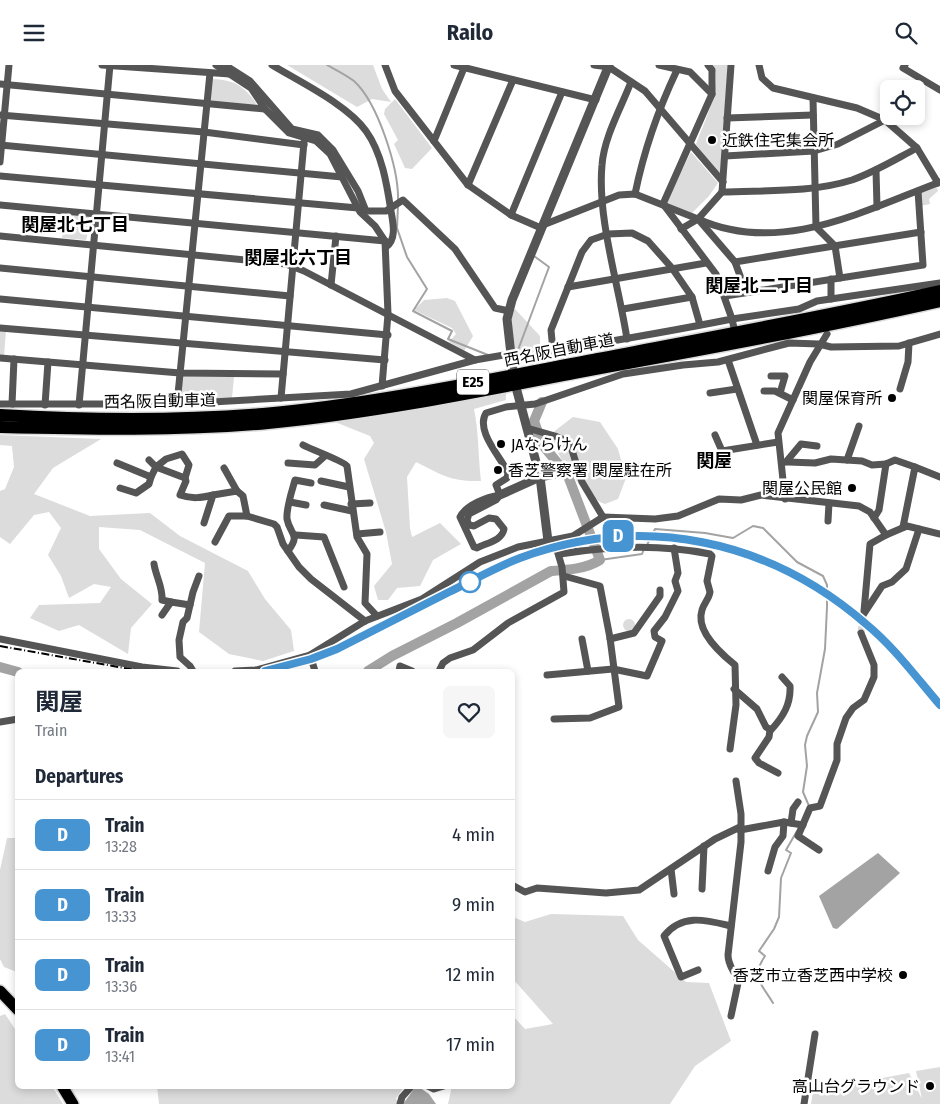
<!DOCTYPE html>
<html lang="en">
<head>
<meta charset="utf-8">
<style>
  :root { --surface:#fff; --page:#f6f6f7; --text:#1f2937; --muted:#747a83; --line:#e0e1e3 }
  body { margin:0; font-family:"Fira Sans Condensed","Noto Sans JP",sans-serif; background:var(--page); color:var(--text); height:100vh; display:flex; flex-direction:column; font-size:19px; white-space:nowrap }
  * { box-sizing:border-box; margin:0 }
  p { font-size:16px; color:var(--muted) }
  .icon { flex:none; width:28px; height:28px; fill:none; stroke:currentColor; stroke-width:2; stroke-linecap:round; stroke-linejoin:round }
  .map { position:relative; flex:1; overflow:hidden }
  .panel { position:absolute; left:15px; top:604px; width:500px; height:420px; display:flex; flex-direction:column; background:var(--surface); border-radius:8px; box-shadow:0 2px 8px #0003 }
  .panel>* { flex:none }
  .badge { padding:0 10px; border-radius:8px; font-size:18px; line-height:32px }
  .controls { position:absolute; left:880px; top:15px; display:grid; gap:10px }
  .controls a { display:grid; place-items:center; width:45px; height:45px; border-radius:8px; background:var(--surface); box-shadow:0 2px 8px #0003; font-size:25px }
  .map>.badge { position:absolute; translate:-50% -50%; box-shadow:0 0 0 2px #fff }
  h2 { padding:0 20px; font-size:19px; line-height:45px }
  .round { display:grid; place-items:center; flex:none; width:52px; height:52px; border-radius:8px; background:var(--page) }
  .summary { display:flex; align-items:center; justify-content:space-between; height:85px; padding:0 20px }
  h1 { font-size:24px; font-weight:700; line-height:38px }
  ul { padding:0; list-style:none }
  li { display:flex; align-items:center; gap:15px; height:70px; padding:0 20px; border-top:1px solid var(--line) }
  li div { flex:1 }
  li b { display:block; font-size:19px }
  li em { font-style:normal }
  li .badge { min-width:55px; font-weight:700; text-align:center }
  header { display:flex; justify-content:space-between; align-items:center; height:65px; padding:0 20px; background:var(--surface); font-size:22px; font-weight:700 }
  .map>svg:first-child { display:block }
  .green { fill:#dcdcdc }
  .water { fill:#a3a3a3 }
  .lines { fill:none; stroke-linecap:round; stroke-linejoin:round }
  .stream { stroke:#a3a3a3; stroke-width:2 }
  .river { stroke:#a3a3a3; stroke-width:10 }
  .minor-tunnel { stroke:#d9d9d9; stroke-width:7; stroke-dasharray:7 3.5; stroke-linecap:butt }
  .trunk-casing { stroke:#dbdbdb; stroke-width:14 }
  .motorway-casing { stroke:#dbdbdb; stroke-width:15 }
  .minor { stroke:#555; stroke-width:7 }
  .tertiary { stroke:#555; stroke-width:9 }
  .trunk { stroke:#000; stroke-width:11 }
  .motorway { stroke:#000; stroke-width:12 }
  .rail { stroke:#000; stroke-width:2; stroke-dasharray:8 2.5 1 2.5; stroke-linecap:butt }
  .line-casing { stroke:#fff; stroke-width:11 }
  .line { stroke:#4694d1; stroke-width:8 }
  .poi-dot { fill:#000; stroke:#fff; stroke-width:2 }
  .stop-dot { fill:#fff; stroke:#4694d1; stroke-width:2.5 }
  .labels { text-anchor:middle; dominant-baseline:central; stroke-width:5; stroke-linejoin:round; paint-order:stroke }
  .shield { fill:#fff; stroke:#4c4c4c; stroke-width:1 }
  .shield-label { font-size:15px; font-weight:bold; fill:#000 }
  .poi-label { font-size:16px; fill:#000; stroke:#fff; text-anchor:end }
  .street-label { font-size:16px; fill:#000; stroke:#fff }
  .neighbourhood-label { font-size:18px; font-weight:bold; fill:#000; stroke:#fff }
</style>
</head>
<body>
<header><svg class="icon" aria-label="menu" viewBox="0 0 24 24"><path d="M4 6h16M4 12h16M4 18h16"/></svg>Railo<svg class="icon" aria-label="search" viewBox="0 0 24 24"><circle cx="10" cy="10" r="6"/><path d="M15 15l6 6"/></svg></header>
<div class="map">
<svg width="940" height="1039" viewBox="0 0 940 1039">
  <rect width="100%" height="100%" fill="#fff"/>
  <g class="green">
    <path d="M287 0H373L382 24 391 37 372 34 357 42Z"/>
    <path d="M709 0H728L720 113 696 79C705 55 717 32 716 7Z"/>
    <path d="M212 14C234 15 243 20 256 38L253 42 208 37Z"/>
    <path d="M395 34 432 83 412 104 405 103 394 79 398 75 384 49 385 44Z"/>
    <path d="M691 87 718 118 709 131 692 148 666 138Z"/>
    <path d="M936 120 938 126 929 134 930 139 920 141V127Z"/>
    <path d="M66 148 87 149 91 156 86 175 62 173Z"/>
    <path d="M447 233 455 236 473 271 464 286 449 277 456 269 452 263 414 245 424 235Z"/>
    <path d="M515 244 540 271V295L517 297 510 249Z"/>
    <path d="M0 265 6 266 4 291H0Z"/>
    <path d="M182 311 234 312 232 333 179 336Z"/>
    <path d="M506 327V335L474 344C479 368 478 391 481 416 451 417 442 410 416 397L407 412 410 463 412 472 440 458 461 479 433 495 420 521 397 523 388 535H378L374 521 392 499 386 467 364 394 374 378 370 371 335 357 409 346Z"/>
    <path d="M573 352 600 357 618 384 626 413 618 434 605 439C585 433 552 388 552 368Z"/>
    <path d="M0 370 101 374 53 403 34 429 90 451 150 448 180 471 248 506 265 534 291 565 294 586 263 596 229 589 199 567 205 498 140 465 99 462V484L121 514 152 539 131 563 128 589 79 560 59 566 30 553 39 540 100 538 111 522 94 519 69 533 61 511 48 490 61 463 49 447 34 450 10 479 0 472V426L5 424 14 402 12 381 0 380Z"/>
    <circle cx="629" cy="560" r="6"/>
    <path d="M7 773H17V907L4 902 0 894V805Z"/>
    <path d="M551 849 623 851 638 875 686 917 709 918 731 976 695 1001 670 1039H448L452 1021H512L513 951 525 964 553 959 513 914V852L525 857Z"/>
    <path d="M5 949 17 967 18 1021H52L63 1039H0V951Z"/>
    <path d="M940 1002V1039H811L813 1026 909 1008 922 1034 916 1006Z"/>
    <path d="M157 1021H404L396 1034 401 1039H159Z"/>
  </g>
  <g class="water">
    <path d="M878 788 900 808 837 864 833 863 819 831Z"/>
    <path d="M419 1022 429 1029 436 1039H403L414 1024Z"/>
  </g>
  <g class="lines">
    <g class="stream">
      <path d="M327 0C336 5 346 10 354 16 378 38 399 104 398 136"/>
      <path d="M398 140 397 163 407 192 427 224 413 246 452 266 448 274 488 290"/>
      <path d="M515 293 549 202 534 191"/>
      <path d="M647 480 655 464 705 468 733 473 753 461 763 463 797 497 823 511 827 520V542L825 584 817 628 818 647 807 671 805 680 807 701 803 727 809 741"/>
      <path d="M600 495 642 489 644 484"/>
      <path d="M773 938C762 919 750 913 765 891L759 886 774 864 779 852 781 813 791 788 786 785 797 766"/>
    </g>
    <g class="river">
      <path d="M0 602 18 607"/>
      <path d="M368 606 392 591 457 558 551 506C567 505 586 504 600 495L568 411 542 379 534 356 542 337"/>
    </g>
    <path class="minor-tunnel" d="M861 568 863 550"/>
    <defs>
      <g id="trunk">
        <path d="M0 926 18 945"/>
        <path d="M62 1021 73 1039"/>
      </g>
      <g id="motorway">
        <path d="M0 350C87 355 175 356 263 349 375 339 487 315 598 294 712 272 826 251 940 226"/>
        <path d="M0 362C89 364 179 366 268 358 372 348 476 327 579 307 700 285 820 263 940 236"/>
      </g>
    </defs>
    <use href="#trunk" class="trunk-casing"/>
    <use href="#motorway" class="motorway-casing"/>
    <g class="minor">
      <path d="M102 0 230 9"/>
      <path d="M216 0 251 23 265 44 289 68 316 76 330 89 360 147 375 161 385 176 388 249 382 321"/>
      <path d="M225 0 250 16 292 64 318 70 333 85 358 126 366 146H386L403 135 455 184 495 243 509 246"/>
      <path d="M272 0C300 17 348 40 366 66 382 88 387 120 391 146 393 158 397 174 386 182"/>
      <path d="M385 0 395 26 468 120 511 150 541 163"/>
      <path d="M454 0 596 35"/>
      <path d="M594 0 609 2 645 26 723 117"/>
      <path d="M659 0 690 7 712 29 663 139 716 209 732 254C672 266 613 276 553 286L551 265 582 187 591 175 608 169 632 168 648 176 672 203 692 232 700 260"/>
      <path d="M708 0 712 5V29"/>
      <path d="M731 0 722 127 698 154C780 191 863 146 940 117"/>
      <path d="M759 0 762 13 773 23 857 43 885 55 917 83 938 118"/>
      <path d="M905 0 903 3 940 25"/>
      <path d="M0 19 265 44"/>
      <path d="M813 33 816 162 835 181 840 213"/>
      <path d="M0 50 204 67 304 80"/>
      <path d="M727 53 813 50"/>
      <path d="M434 76 464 3"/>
      <path d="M0 80 342 112"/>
      <path d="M725 91 814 86 838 79 885 55"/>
      <path d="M0 97 9 0"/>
      <path d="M876 105 877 142"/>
      <path d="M0 111 358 143"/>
      <path d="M468 120 513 15"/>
      <path d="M722 127C764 125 811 128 852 115 875 107 896 94 917 83"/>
      <path d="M635 129C644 85 658 45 677 5"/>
      <path d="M0 140 385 176"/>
      <path d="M511 150 562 27"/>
      <path d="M543 160 619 130 635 129 698 154"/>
      <path d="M681 164 698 154 735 197 746 227"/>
      <path d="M0 171 286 199 304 206 475 295 510 289"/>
      <path d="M735 197 921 167"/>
      <path d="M0 203 290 231"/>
      <path d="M831 214V234"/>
      <path d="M331 220 336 171"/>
      <path d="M568 222 706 198"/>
      <path d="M725 231 923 200 918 126"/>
      <path d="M0 234 388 270"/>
      <path d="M623 244 692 232"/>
      <path d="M0 263 385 295"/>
      <path d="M734 263 732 254 799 244 817 236 940 218"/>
      <path d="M627 274C619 221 597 153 602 100 604 72 621 43 631 17"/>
      <path d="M0 293 180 308 283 309"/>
      <path d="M728 295 757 380"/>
      <path d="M771 311H785L780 328"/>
      <path d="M900 324 908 297 909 278"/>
      <path d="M764 326H775L793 335"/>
      <path d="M710 328 737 324"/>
      <path d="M281 333 304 77"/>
      <path d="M0 339H177L351 329 475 295"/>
      <path d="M12 339 14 294"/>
      <path d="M177 339 210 8"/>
      <path d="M45 340 48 297"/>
      <path d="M79 340 110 0"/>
      <path d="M527 363 555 371 566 376 571 382 582 417 603 452"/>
      <path d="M715 370 722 386 778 377"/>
      <path d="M303 380C312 385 344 396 347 401L357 472 367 489 365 538 377 551"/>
      <path d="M149 395 156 402 166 394 182 389 189 400 185 413"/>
      <path d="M847 395 859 361"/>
      <path d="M786 397 801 379 817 381"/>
      <path d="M788 397 815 398 831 394 862 396 872 400 886 399"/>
      <path d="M117 398 151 412 156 402 185 413 186 416 180 430C192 434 201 433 213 430"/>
      <path d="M288 398 315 400 325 391"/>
      <path d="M224 403 237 426"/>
      <path d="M321 416 349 422"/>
      <path d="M120 423 136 428 149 419 151 412"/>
      <path d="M500 430 496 420 507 413 508 408C501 392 475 366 486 348L506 342 535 339 623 309 683 300 718 297 789 278 819 279 831 282 899 281 940 269"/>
      <path d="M500 430 496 435 469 449 467 455 469 460 474 461 489 453 496 454 504 464C502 476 486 478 477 483L474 482 460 452C466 440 487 432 500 430Z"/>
      <path d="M785 434 778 368 810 297 827 269"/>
      <path d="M290 437 306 440"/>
      <path d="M351 439 370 438"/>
      <path d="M324 440 352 446"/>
      <path d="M874 453 879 445 886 399 895 395 915 402"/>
      <path d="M828 456 829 438"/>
      <path d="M204 458 213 430 237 426 243 431 247 451"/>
      <path d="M903 462 915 402 940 412"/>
      <path d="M357 469 380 467"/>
      <path d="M296 470 324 472 344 522"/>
      <path d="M215 477 229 451H247L274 459 277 462 283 479 299 502 311 514 365 556"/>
      <path d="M288 486C301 469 290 470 287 454 286 443 292 426 295 415L311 418"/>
      <path d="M560 489C610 481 660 479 710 489L712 491 707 516 710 527C709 534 704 538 702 545 695 566 720 588 735 600L736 640 730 684"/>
      <path d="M154 499C156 512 163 522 162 535L171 537"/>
      <path d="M864 546 870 479 886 470"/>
      <path d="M162 550 171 537 190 540"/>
      <path d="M863 550 882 521 892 517 906 504 919 464"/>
      <path d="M0 574 142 602 177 606"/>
      <path d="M582 574 588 606"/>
      <path d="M610 574 634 568 660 531V525"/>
      <path d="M310 590 315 606"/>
      <path d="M193 606 190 601 180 592 179 575 183 557 187 553 193 527 199 511"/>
      <path d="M235 606 256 605 310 590 365 556 422 534 480 497 518 482 573 471 603 452 655 454 678 451 719 434 741 435 761 430 859 441 870 447 886 470 907 461 940 469"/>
      <path d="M399 606 400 601 412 606"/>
      <path d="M439 606 443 598 450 593 473 585 508 558 564 527 562 502 554 475"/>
      <path d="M547 610 613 604 647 611 662 576 655 572 654 566 665 552 678 526 675 516 678 508 674 483"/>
      <path d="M734 624 757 644 766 662 771 665C783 652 791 639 790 621L782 612"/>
      <path d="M554 654 590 653 619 642 610 573 600 521 564 511"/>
      <path d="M0 657 18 654"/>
      <path d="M770 665 769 672 755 693 759 698 778 708"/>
      <path d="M791 758 793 744 798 737"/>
      <path d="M740 765 784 757 803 760"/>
      <path d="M819 785 798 771 810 743 820 741 837 695V679L846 653 853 643 864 635 874 612V600L861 568"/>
      <path d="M671 804 674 829"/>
      <path d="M768 806 775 782 783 771 784 757"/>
      <path d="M512 820 525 827 537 823 606 828 639 825 715 774 740 762"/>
      <path d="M702 824 704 781"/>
      <path d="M698 905 681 912 664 871C682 848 706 855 731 861"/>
      <path d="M731 951 738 918C736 907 728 902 728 890L741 777V749L736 716"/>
      <path d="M428 1021 434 1024 444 1021"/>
      <path d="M400 1039 402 1032 412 1021"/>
      <path d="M804 1039 815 969"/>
    </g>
    <g class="tertiary">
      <path d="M513 307 507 254 512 235 609 0"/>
      <path d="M517 326 540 412 548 476"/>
      <path d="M500 430 540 412 578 404"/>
    </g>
    <use href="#trunk" class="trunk"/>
    <use href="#motorway" class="motorway"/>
    <g class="rail">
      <path d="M0 581 141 606"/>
      <path d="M265 606 311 594 337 583C374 565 412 546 449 527 472 516 496 502 520 493 643 448 768 474 866 559 894 582 916 612 940 640"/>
    </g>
  </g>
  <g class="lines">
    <defs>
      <path id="line" d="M265 606 311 594 337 584C374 565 412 546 449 527 472 516 496 502 520 493 643 448 768 474 866 559 894 582 916 612 940 640"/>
    </defs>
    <use href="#line" class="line-casing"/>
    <use href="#line" class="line"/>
  </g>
  <g class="poi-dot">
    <circle cx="712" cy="75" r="5"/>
    <circle cx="892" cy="333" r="5"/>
    <circle cx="501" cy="379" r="5"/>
    <circle cx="498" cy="405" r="5"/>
    <circle cx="852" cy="423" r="5"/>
    <circle cx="903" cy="910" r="5"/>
    <circle cx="930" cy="1021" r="5"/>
  </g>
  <circle class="stop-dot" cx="470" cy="517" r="10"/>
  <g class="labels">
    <rect class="shield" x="457" y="304.5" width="32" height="25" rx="4"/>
    <g class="shield-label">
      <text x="473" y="317">E25</text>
    </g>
    <g class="poi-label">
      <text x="722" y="75" text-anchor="start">近鉄住宅集会所</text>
      <text x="882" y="333">関屋保育所</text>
      <text x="511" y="379" text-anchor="start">JAならけん</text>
      <text x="508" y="405" text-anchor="start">香芝警察署 関屋駐在所</text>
      <text x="842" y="423">関屋公民館</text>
      <text x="893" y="910">香芝市立香芝西中学校</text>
      <text x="920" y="1021">高山台グラウンド</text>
    </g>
    <g class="street-label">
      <text transform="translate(559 285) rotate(-11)">西名阪自動車道</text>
      <text transform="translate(160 336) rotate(-1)">西名阪自動車道</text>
    </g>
    <g class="neighbourhood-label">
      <text x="75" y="160">関屋北七丁目</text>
      <text x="298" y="193">関屋北六丁目</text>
      <text x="759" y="221">関屋北二丁目</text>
      <text x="714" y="396">関屋</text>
    </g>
  </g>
</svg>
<div class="controls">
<a><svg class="icon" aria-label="locate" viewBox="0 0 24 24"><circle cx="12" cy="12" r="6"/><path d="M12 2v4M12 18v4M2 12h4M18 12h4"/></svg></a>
</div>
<b class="badge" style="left:618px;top:471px;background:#4694d1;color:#fff">D</b>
<section class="panel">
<div class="summary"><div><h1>関屋</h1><p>Train</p></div><a class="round"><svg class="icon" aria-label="heart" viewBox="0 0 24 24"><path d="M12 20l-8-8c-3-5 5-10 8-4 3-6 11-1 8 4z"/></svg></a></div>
<h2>Departures</h2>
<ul>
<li><span class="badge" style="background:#4694d1;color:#fff">D</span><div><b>Train</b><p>13:28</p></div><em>4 min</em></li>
<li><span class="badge" style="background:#4694d1;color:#fff">D</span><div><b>Train</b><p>13:33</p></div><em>9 min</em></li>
<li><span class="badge" style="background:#4694d1;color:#fff">D</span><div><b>Train</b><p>13:36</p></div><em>12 min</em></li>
<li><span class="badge" style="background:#4694d1;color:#fff">D</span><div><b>Train</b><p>13:41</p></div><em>17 min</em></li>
</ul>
</section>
</div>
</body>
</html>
